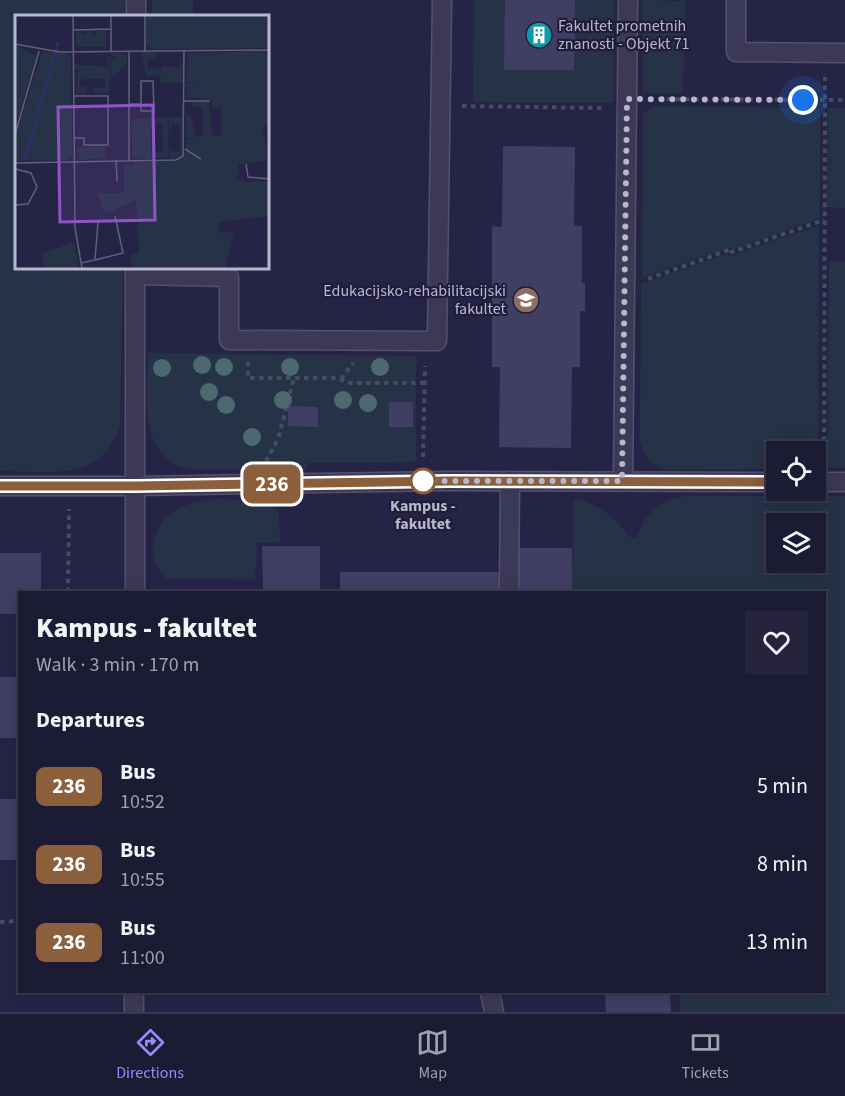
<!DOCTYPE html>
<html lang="en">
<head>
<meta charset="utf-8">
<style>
  :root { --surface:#1c1b34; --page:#25243c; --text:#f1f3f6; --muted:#a0a1ac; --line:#3a394f; --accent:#958bff }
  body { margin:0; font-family:"Source Sans 3",sans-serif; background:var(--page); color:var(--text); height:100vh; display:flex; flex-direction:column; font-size:22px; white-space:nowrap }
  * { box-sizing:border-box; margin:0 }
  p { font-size:20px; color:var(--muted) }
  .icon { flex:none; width:33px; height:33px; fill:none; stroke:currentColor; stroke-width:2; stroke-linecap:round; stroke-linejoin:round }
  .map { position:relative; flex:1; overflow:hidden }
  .sheet { position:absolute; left:18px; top:591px; width:808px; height:402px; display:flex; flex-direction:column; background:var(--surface); border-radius:0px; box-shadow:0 3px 15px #0003,0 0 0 2px var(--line) }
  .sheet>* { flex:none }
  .badge { padding:0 12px; border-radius:9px; font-size:21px; line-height:39px }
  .tools { position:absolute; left:766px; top:441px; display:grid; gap:12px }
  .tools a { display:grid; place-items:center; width:60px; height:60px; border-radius:0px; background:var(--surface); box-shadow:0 3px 15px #0003,0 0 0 2px var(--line); font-size:30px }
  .you { position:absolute; width:30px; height:30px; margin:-15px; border:4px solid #fff; border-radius:50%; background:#1a73e8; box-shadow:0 0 0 9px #1a73e833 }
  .map>.badge { position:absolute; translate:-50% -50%; box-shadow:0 0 0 3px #fff }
  h2 { padding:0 18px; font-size:22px; line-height:54px }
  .round { display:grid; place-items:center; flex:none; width:63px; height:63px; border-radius:0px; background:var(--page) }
  .head { display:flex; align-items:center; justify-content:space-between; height:102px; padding:0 18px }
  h1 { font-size:28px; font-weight:800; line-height:45px }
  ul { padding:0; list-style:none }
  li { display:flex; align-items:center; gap:18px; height:78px; padding:0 18px }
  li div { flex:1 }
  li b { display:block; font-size:22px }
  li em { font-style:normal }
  li .badge { min-width:66px; font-weight:700; text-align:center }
  .tab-bar { display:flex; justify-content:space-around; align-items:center; height:84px; border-top:2px solid var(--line); background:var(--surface); font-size:16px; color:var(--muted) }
  .tab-bar a { display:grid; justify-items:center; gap:3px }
  .tab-bar .selected { color:var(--accent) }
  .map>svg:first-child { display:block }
  .green { fill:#263347; fill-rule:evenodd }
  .building { fill:#403e63 }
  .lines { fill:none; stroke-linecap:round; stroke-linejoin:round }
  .minor-casing { stroke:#53526c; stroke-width:21 }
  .path { stroke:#424f60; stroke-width:4; stroke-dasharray:4.5 4.5; stroke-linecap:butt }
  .minor { stroke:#3b3955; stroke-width:18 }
  .tree { fill:#4c6970 }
  .line-casing { stroke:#fff; stroke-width:14 }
  .line { stroke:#8b5e3c; stroke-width:9 }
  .walk { stroke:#b9b7ce; stroke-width:6; stroke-dasharray:0 10.8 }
  .stop-dot { fill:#fff; stroke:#8b5e3c; stroke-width:3 }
  .labels { text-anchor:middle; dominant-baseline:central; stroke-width:4.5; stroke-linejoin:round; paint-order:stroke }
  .poi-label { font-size:16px; fill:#b9b7ce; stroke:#1f1d3a; text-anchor:start }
  .stop-label { font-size:16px; font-weight:bold; fill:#b9b7ce; stroke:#1f1d3a }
  .inset-river { fill:none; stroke:#312d64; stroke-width:3 }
  .inset-road { fill:none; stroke:#615f7c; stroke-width:1.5 }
  .view { fill:#8e56c4; fill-opacity:0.15; stroke:#8e56c4; stroke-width:3 }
  .inset-edge { fill:none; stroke:#b9b7ce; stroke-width:3 }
</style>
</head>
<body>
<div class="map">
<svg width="845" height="1012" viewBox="0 0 845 1012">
  <rect width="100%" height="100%" fill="#262446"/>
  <g class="green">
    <path d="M0 0H125L124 16H16V267H123L120 424C103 483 50 471 0 471Z"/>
    <rect x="152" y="0" width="41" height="16"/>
    <path d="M474 0H614V103L473 102Z"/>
    <path d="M642 0 685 1 683 93H643Z"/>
    <path d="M656 106 820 108V218L732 250 731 247 642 278 643 114Z"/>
    <path d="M828 108H845V208L827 207Z"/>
    <path d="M819 225 818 469H816V452H777V469L668 470C652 465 645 458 640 441L641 284 727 254 728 257Z"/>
    <path d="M829 261H845V468H827Z"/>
    <path d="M148 353 416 356V462L307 463V470H194C136 461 148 397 148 353Z"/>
    <path d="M686 496H845V1012H680L679 992H825V592H572L574 499C598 503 615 517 629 537L636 538C648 511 656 501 686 496ZM777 524H816V562H777Z"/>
    <path d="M215 499 269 501 279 513 280 542 257 543 255 580 166 578C162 573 157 569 155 563 150 546 156 523 171 513 184 504 200 501 215 499Z"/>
  </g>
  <g class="building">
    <path d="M505 0H575L574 70H504Z"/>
    <path d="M503 146 575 147 574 226H582V283H585V311H580V367H572L571 448 499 447 500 367H492V226L502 227Z"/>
    <rect x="389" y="402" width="24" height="25"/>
    <path d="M288 406 318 407V427L288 426Z"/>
    <path d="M409 519H440V527L409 526Z"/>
    <path d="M262 546H320V592H263Z"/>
    <rect x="517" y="548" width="55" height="44"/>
    <path d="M0 553H41V592H20V614H0Z"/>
    <rect x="340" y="572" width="162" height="20"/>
    <rect x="0" y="677" width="20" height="61"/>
    <rect x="0" y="799" width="20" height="61"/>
    <path d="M670 993 671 1012H606L605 994Z"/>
  </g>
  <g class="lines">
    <defs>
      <g id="minor">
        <path d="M736 0V52L845 53"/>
        <path d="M136 16V0"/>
        <path d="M135 275 229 277V340L437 341 442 0"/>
        <path d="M623 481 628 0"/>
        <path d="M816 482H845"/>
        <path d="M0 486H136L449 481 777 482"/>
        <path d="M135 592V267"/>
        <path d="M509 592 510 481"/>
        <path d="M134 992V1012"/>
        <path d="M490 992 494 1012"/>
      </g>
    </defs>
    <use href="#minor" class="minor-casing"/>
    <g class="path">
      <path d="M649 99 845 100"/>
      <path d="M462 106 605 108"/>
      <path d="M648 279 729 250V253L824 220"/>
      <path d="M248 362V378H337L350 383H424"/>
      <path d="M341 379 353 363"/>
      <path d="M423 457 425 366"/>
      <path d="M824 459 825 77"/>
      <path d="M266 461 278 439 294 378"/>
      <path d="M68 592 69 509"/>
      <path d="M0 922 19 921"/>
    </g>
    <use href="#minor" class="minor"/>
  </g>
  <g class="tree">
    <circle cx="202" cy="365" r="9"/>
    <circle cx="224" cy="367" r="9"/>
    <circle cx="290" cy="367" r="9"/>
    <circle cx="380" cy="367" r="9"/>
    <circle cx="162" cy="368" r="9"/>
    <circle cx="209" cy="392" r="9"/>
    <circle cx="283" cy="400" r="9"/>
    <circle cx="343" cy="400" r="9"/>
    <circle cx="368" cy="403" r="9"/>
    <circle cx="226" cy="405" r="9"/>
    <circle cx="252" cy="437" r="9"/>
  </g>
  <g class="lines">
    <defs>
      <path id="line" d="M0 486H136L449 481 777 482"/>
    </defs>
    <use href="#line" class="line-casing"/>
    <use href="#line" class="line"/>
    <path class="walk" d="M423 481H622L627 99 803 100"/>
  </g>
  <defs>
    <symbol id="building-disc" viewBox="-11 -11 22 22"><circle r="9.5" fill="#0f9aa8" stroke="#1f1d3a"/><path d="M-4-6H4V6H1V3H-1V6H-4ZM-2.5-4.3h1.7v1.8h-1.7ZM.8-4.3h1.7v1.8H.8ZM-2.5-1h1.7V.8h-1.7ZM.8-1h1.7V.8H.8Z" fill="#fff"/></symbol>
    <symbol id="university-disc" viewBox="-11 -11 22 22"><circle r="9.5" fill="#8d6e63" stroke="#1f1d3a"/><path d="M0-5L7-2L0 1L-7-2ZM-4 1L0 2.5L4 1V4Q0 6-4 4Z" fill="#fff"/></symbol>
  </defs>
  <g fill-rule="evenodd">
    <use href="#building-disc" x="524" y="20" width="30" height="30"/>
    <use href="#university-disc" x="511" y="285" width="30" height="30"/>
  </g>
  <circle class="stop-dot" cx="423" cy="481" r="12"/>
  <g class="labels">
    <g class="poi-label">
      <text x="558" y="26">Fakultet prometnih<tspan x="558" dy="18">znanosti - Objekt 71</tspan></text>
      <text x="506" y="291" text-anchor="end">Edukacijsko-rehabilitacijski<tspan x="506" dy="18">fakultet</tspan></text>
    </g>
    <g class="stop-label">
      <text x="423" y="506">Kampus -<tspan x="423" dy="18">fakultet</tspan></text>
    </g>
  </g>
  <g transform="translate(15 15)">
    <rect width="254" height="254" fill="#262446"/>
    <path d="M131 0H253V33L136 34 131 28ZM92 15 91 32 61 31V16L70 20 74 16 80 20 82 16ZM0 30 21 40 0 115ZM253 36V112L250 110 248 115 253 145 223 150 225 161 221 162 231 167 253 166V201L203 207 204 218 219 217 210 253H118L115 240 124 238 121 185 90 199 82 178H109V147L116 152 121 147 162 146 171 136 187 144 171 133V124H195L171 123V100H176L180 121H188V92H178L177 87H194L197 121H206V92H197V85L172 82 171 68 195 67H171L173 38ZM27 37H51L56 43 57 141 52 145 0 146V124ZM127 37H141V43H134L132 53 144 54V60L131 61ZM96 38 111 40 112 49 96 63V45L102 44V40L96 43ZM85 42H95L94 78H78V73H91L90 64H71L65 65V72H71L72 78 61 79 63 55 59 54 60 49 93 52V43ZM168 46V68H145L146 52H163ZM153 102V143H137V120L139 137 148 136 147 108H139L136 114V144L117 143 116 104 136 103V107L137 103ZM154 102H167L166 140 162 143H155L154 130 157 137 165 136V108H156L154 124ZM60 132H91V143L65 145ZM59 227 64 253H31L26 239Z" fill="#263347"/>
    <path class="inset-river" d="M10 145 43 27"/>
    <path class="inset-road" d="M58 0 60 213 67 253M96 0H130M58 15 96 14M0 29 45 37 254 35M96 36V0M114 36V145M130 36V0M58 81H93V130H69V123H59M169 86H195M114 89H126V96H139L138 66H126V89M0 120 24 36M170 134 186 144M101 145 102 166M0 148 161 145 168 141 169 35M231 149 233 162 254 164M0 154 16 158 22 172 13 189 0 190M80 245 108 238 100 201M66 248 80 245 83 207"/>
    <path class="view" d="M138 90 140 205 45 207 43 92Z"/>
    <rect width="254" height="254" class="inset-edge"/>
  </g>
</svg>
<div class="tools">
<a><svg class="icon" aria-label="locate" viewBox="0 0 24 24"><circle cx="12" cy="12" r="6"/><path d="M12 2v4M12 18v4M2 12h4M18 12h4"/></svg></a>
<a><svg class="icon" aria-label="layers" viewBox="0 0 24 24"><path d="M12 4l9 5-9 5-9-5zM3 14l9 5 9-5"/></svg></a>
</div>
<div class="you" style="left:803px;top:100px"></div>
<b class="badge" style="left:272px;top:484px;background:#8b5e3c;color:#fff">236</b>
<section class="sheet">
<div class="head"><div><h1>Kampus - fakultet</h1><p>Walk · 3 min · 170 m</p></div><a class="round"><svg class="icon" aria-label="heart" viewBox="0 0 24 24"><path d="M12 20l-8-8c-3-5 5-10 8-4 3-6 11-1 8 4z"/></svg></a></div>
<h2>Departures</h2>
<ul>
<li><span class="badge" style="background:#8b5e3c;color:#fff">236</span><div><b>Bus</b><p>10:52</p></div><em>5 min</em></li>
<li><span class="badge" style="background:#8b5e3c;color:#fff">236</span><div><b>Bus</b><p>10:55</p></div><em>8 min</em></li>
<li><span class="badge" style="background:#8b5e3c;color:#fff">236</span><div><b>Bus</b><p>11:00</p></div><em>13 min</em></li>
</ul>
</section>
</div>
<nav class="tab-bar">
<a class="selected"><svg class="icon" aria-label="directions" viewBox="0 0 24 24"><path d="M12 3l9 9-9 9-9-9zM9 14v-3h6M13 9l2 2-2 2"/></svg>Directions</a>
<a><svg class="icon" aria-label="map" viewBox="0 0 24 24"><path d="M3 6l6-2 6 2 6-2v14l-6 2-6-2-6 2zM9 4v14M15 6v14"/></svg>Map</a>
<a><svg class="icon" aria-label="tickets" viewBox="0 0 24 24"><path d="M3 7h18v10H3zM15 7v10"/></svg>Tickets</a>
</nav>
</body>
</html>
